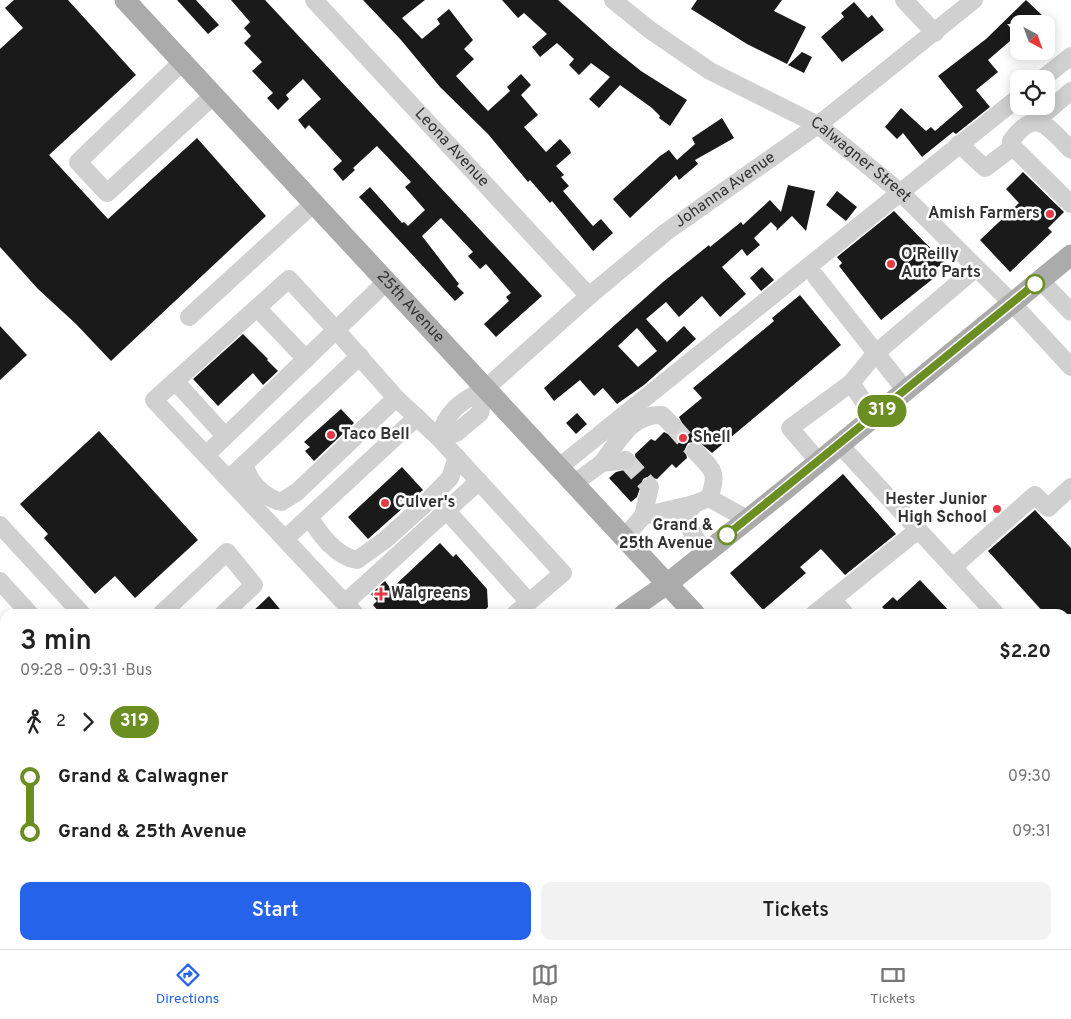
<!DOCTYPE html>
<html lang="en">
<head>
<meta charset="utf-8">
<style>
  :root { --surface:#fff; --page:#f2f2f2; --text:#222; --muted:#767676; --line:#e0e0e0; --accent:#2563eb }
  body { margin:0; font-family:Overpass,sans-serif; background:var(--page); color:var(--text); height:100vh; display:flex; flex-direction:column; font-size:19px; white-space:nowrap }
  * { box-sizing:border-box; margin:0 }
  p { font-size:16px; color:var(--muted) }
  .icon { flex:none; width:28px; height:28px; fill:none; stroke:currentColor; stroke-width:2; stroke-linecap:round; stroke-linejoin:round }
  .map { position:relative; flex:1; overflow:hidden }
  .side { position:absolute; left:0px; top:609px; width:1071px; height:341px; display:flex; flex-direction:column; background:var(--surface); border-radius:15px 15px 0 0; box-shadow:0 2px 12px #0003 }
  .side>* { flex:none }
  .badge { padding:0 10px; border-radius:16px; font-size:18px; line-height:32px }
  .needle { width:32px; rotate:139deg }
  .fabs { position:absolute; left:1010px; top:15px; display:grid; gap:10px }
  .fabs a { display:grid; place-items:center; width:45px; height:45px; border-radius:10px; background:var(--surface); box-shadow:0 2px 12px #0003; font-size:25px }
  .map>.badge { position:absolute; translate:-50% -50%; box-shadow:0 0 0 2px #fff }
  .legs { display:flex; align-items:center; gap:8px; height:55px; padding:0 20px; font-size:16px }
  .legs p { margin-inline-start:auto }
  .overview { display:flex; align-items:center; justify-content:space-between; height:85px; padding:0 20px }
  h1 { font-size:28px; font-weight:600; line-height:38px }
  .action { display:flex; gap:10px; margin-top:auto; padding:10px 20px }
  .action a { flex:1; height:58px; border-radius:10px; background:var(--accent); color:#fff; font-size:20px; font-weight:600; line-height:58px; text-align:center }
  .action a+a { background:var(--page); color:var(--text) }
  ul { padding:0 20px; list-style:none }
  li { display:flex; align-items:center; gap:18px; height:55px; font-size:19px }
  li i { display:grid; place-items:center; width:8px; height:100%; margin:0 6px; background:currentColor }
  li i::after { content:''; width:12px; height:12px; margin:-6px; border:4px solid; border-radius:50%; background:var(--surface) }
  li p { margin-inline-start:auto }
  li:first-child i { background:linear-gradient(#0000 50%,currentColor 0) }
  li:last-child i { background:linear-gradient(currentColor 50%,#0000 0) }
  .menu { display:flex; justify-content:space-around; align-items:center; height:70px; border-top:1px solid var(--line); background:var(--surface); font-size:14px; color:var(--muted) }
  .menu a { display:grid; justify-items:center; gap:2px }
  .menu .current { color:var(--accent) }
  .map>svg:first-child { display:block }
  .building { fill:#1a1a1a; fill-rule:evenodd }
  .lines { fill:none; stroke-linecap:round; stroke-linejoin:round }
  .minor-tunnel { stroke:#d6d6d6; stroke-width:18; stroke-dasharray:18 9; stroke-linecap:butt }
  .minor { stroke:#d0d0d0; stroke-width:18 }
  .major { stroke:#ababab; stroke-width:21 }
  .line-1-casing { stroke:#fff; stroke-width:11 }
  .line-1 { stroke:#6b8e23; stroke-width:8 }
  .poi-dot { fill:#e63946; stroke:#fff; stroke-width:2 }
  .stop-1-dot { fill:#fff; stroke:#6b8e23; stroke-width:2.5 }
  .labels { text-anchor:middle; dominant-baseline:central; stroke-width:5; stroke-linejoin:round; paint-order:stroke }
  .street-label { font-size:16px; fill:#333; stroke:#fff }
  .poi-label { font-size:16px; font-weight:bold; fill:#333; stroke:#fff; text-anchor:start }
  .stop-label { font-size:16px; font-weight:bold; fill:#333; stroke:#fff; text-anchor:end }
</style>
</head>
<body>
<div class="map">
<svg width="1071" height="949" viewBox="0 0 1071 949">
  <rect width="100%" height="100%" fill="#fff"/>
  <g class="building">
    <path d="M14 0H68L136 75 49 155 108 219 197 138 266 216 111 361 76 324 38 289 0 247V49L23 28 5 8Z"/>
    <path d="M177 0H196L219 25 208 34Z"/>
    <path d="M231 0H265L542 296 496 337 484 324 509 301 506 297 511 293 486 264 480 269 468 256 473 252 441 218 422 236 459 284 457 286 464 293 455 301 359 197 370 187 402 223 404 222 408 226 425 210 405 187 411 182 377 146 353 168 355 170 343 181 333 169 342 161 309 125 305 129 298 120 321 99 303 79 286 95 289 99 278 110 267 98 273 93 252 71 262 62 244 43 251 36 244 28 250 22Z"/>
    <path d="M363 0H425L402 18 422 39 440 24 437 19 449 9 473 40 464 49 474 59 456 76 488 111 510 91 507 87 521 74 531 85 521 95 538 115 524 127 546 152 560 139 570 150 571 153 556 166 564 175 561 177 569 186 563 191 593 226 601 219 613 233 593 251 552 201 550 203 530 180 528 182 488 134 440 87 401 40Z"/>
    <path d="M502 0H558L611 47 641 71 687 100 670 126 659 118 660 116 652 108 620 85 599 108 589 99 610 77 591 63 579 75 569 65 574 59 557 43 540 57 532 47 547 34 524 13 518 18Z"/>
    <path d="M697 0H782L774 11 806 27 787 64 747 44 691 9Z"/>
    <path d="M1026 0 1044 17 1038 24H1007L1017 35 988 60 998 72 976 90 990 107 956 134 953 132 922 157 903 133 897 139 885 127 901 108 926 131 931 127 935 131 963 107 938 76 986 39Z"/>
    <path d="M854 2 868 18 872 15 884 30 842 62 821 37 844 17 841 13Z"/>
    <path d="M802 52 812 57 804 73 788 65Z"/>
    <path d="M722 118 734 138 695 160 698 164 679 180 676 175 630 218 613 199 660 156 669 150 677 160 695 144 692 138Z"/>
    <path d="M1023 172 1064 212 1048 228 1052 232 1010 272 980 240 1019 203 1006 189Z"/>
    <path d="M788 185 815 191 806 231 792 216 776 231 777 228 771 222 754 238 760 245 747 256 742 249 722 267 746 294 720 317 702 296 679 317 666 302 646 319 667 342 684 326 696 339 644 385 617 404 603 388 594 396 580 380 554 401 544 388 663 282 709 245 710 247 741 222 743 225 770 200 781 212ZM637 328 657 351 638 367 618 346Z"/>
    <path d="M837 191 857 207 846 221 826 205Z"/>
    <path d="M894 211 944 262 934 270 939 274 881 320 839 266 842 263 837 257Z"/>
    <path d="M762 267 774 280 761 291 750 278Z"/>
    <path d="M800 295 841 345 712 453 698 441 688 443 685 449 687 458 676 468 672 464 657 479 647 477 643 479 637 497 631 502 609 478 616 472 633 468 636 464 635 454 651 439 655 441 664 432 670 435 679 433 682 423 679 417 702 398 693 388 774 321 772 318Z"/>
    <path d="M0 326 27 355 0 380Z"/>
    <path d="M243 334 268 359 267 360 278 371 263 385 253 373 218 406 193 379Z"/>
    <path d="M341 409 354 423 314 461 305 451 310 447 304 442Z"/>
    <path d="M577 413 587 424 576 434 566 423Z"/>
    <path d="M99 431 198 540 135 598 115 576 95 594 44 538 48 534 20 504Z"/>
    <path d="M402 467 423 490 368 539 348 517Z"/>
    <path d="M843 474 896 534 845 575 821 549 800 567 806 573 763 610 730 573Z"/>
    <path d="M1035 510 1071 548V614H1045L988 551Z"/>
    <path d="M440 543 453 557 456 554 487 589 488 607 481 614H381L373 605 377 601 371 594 385 581 391 589Z"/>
    <path d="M920 580 952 614H883L886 611 882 607 893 597 897 601Z"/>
    <path d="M269 596 284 614H250Z"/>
  </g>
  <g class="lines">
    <g class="minor-tunnel">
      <path d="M672 425 695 451"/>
      <path d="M626 460 650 487"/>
    </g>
    <g class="minor">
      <path id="s1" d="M314 0 589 296"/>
      <path id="s2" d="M613 0 650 30 710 71 818 125 900 192 1012 303 1071 367"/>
      <path d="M904 0 935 33"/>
      <path d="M182 62 78 162 107 193 213 96"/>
      <path d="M1042 79 1071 56"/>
      <path d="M1036 121 1071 91"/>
      <path d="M959 144 985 168 1013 147"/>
      <path d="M1071 150C1048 127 1036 106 1011 141L1013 147 1071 204"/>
      <path d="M816 277 906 391"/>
      <path d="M1040 280 1071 312"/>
      <path d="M257 308 306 359"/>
      <path d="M189 317 313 204"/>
      <path d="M175 381 225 436"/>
      <path d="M851 383 874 417"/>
      <path id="s3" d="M439 438C446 411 461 401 485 389L589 296 666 232 818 125 974 0"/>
      <path d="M439 438 456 433 480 413 485 389"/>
      <path d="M840 445 996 614"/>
      <path d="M695 451C713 470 719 472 709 498"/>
      <path d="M206 455 336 330 396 398 439 438 563 573 515 614"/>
      <path d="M819 462 790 428 851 383 876 353 976 268"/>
      <path d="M602 463C618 442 632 413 662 415L672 425"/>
      <path d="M244 464C250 483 261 496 281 502L297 492 396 398"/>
      <path d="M558 468 1019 97"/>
      <path d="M236 472 360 356"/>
      <path d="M573 484 602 463 626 460"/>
      <path d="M694 504 684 518 704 553"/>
      <path d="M446 510 529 602"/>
      <path d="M643 516 694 504 709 498 747 519"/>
      <path d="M309 517C320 534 335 556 357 560L385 540 424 505 450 478 457 457"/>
      <path d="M0 525 82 614"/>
      <path d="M624 538 643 516 650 487"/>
      <path d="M285 539 417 417"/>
      <path d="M953 567 1035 495 1048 508 1071 487"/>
      <path d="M0 581 30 614"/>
      <path d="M832 599 845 614"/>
      <path d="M345 603 479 481"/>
      <path d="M161 614 227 552 254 585 223 614"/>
      <path d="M355 614 154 400 289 279 336 330 386 282"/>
      <path d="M814 614 918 530"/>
      <path d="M1066 690 1071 695"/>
      <path d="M1066 767 1071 762"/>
      <path d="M1066 854 1071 859"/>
      <path d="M315 945 319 949"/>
      <path d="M387 945 390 949"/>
      <path d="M541 945 545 949"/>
      <path d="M692 945 695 949"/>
      <path d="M846 945 850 949"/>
      <path d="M34 949 40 945"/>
      <path d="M247 949 252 945"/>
      <path d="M338 949 343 945"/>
      <path d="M867 949 871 945"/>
    </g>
    <g class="major">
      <path id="s4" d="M125 0 695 614"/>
      <path d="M624 614 667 584 787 488 1071 255"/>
      <path d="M998 945 1002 949"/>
      <path d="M151 949 157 945"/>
    </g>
  </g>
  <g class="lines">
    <defs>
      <path id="line-1" d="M727 535 1035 284"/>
    </defs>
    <use href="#line-1" class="line-1-casing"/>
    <use href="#line-1" class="line-1"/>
  </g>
  <g class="poi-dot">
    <circle cx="1050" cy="214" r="5"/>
    <circle cx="891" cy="264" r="5"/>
    <circle cx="331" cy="435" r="5"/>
    <circle cx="683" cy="438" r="5"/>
    <circle cx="385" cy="503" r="5"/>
    <circle cx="997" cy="509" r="5"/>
    <path d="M378.5 586.5h5v5h5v5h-5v5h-5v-5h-5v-5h5z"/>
  </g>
  <g class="stop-1-dot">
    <circle cx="1035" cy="284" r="9"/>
    <circle cx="727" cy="535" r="9"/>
  </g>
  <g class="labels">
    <g class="street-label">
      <text stroke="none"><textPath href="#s1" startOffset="202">Leona Avenue</textPath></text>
      <text stroke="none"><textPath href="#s2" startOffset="296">Calwagner Street</textPath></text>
      <text stroke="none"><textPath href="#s3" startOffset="382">Johanna Avenue</textPath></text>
      <text stroke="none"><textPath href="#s4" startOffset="419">25th Avenue</textPath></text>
    </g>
    <g class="poi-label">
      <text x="1040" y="214" text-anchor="end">Amish Farmers</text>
      <text x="901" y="255">O'Reilly<tspan x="901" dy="18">Auto Parts</tspan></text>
      <text x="341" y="435">Taco Bell</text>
      <text x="693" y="438">Shell</text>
      <text x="987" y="500" text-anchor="end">Hester Junior<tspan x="987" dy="18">High School</tspan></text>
      <text x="395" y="503">Culver's</text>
      <text x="391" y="594">Walgreens</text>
    </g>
    <g class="stop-label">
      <text x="713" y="526">Grand &amp;<tspan x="713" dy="18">25th Avenue</tspan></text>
    </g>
  </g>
</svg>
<div class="fabs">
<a><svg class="needle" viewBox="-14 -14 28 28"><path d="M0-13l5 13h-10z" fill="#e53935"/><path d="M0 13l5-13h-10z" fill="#767676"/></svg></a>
<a><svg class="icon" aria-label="locate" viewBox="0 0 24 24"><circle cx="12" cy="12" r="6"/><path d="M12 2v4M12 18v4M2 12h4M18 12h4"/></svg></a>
</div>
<b class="badge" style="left:882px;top:411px;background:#6b8e23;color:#fff">319</b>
<section class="side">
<div class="overview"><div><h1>3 min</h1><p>09:28 – 09:31 · Bus</p></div><b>$2.20</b></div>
<div class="legs"><svg class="icon" aria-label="walk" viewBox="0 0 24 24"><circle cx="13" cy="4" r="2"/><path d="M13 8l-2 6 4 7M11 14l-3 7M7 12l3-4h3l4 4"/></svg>2<svg class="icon" aria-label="forward" viewBox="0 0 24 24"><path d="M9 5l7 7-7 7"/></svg><b class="badge" style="background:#6b8e23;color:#fff">319</b></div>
<ul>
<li><i style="color:#6b8e23"></i><b>Grand &amp; Calwagner</b><p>09:30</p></li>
<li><i style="color:#6b8e23"></i><b>Grand &amp; 25th Avenue</b><p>09:31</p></li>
</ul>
<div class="action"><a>Start</a><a>Tickets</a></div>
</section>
</div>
<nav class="menu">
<a class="current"><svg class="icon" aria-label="directions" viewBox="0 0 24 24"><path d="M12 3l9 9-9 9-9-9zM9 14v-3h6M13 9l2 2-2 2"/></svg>Directions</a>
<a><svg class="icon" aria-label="map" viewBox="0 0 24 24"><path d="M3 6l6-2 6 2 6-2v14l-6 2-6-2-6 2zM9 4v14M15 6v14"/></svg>Map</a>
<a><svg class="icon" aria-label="tickets" viewBox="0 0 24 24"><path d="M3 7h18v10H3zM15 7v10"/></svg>Tickets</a>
</nav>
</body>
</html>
